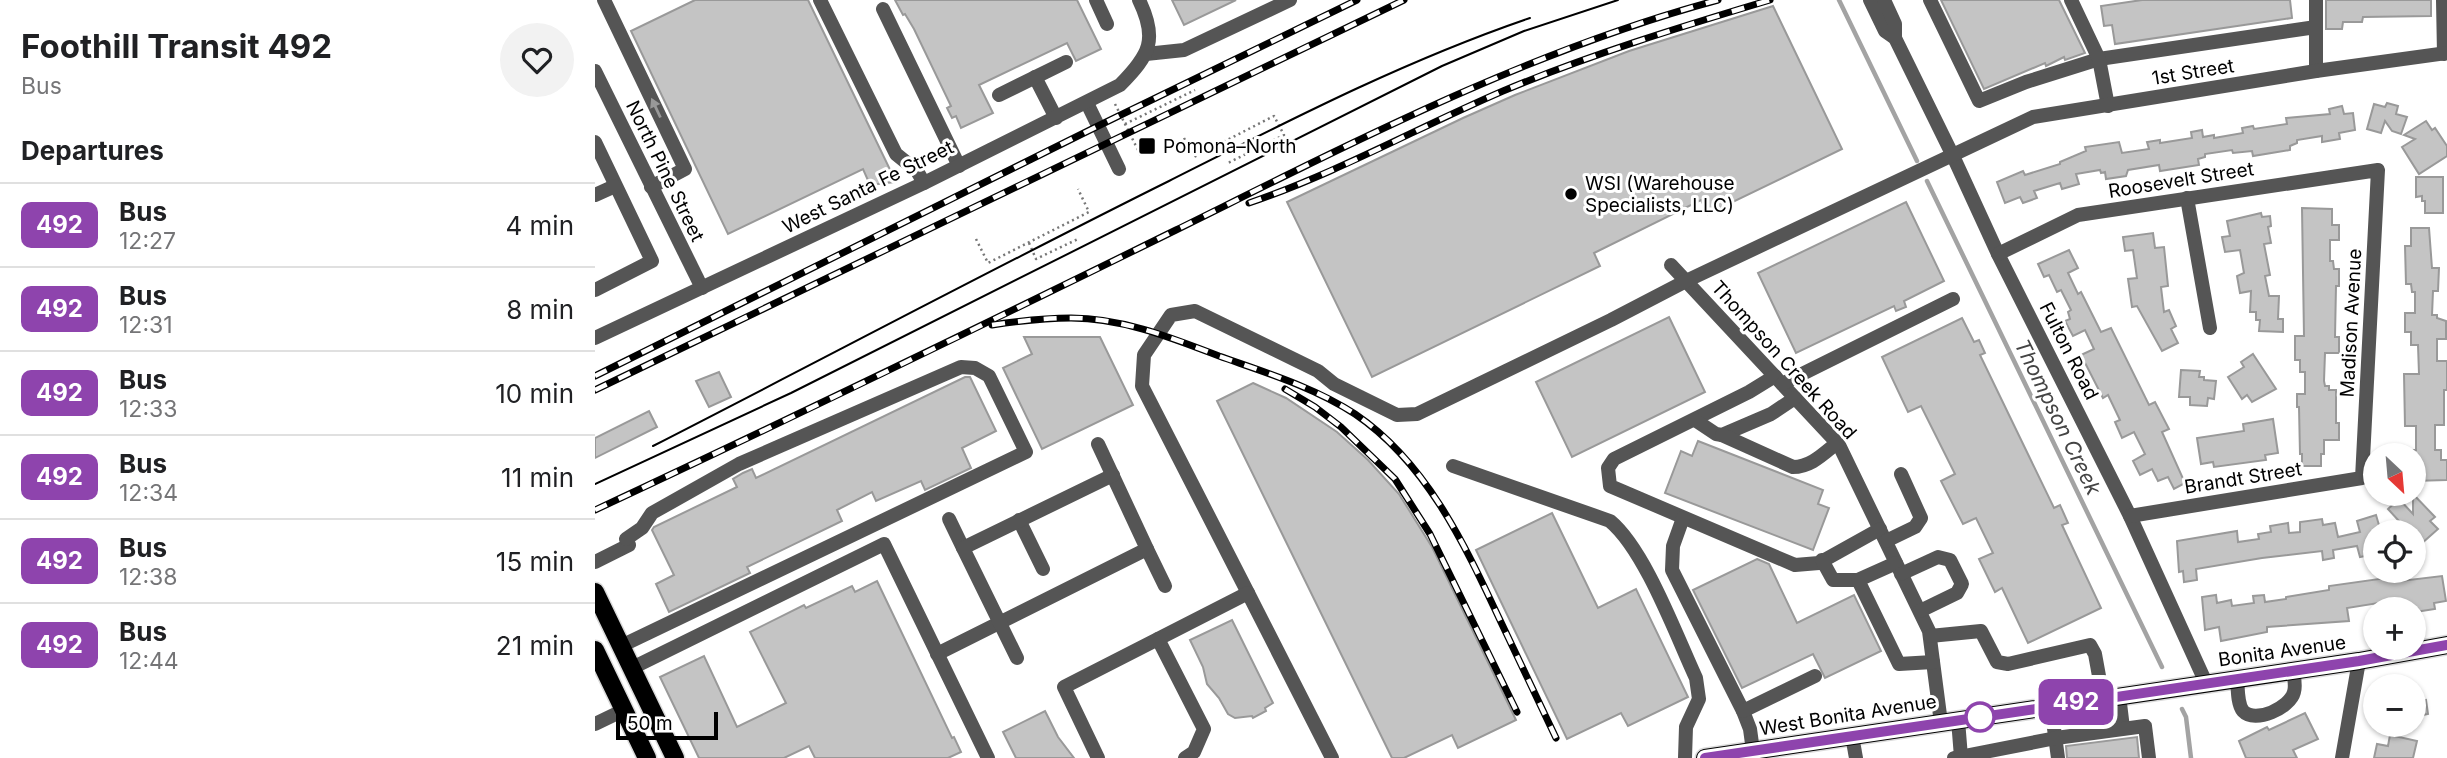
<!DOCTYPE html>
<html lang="en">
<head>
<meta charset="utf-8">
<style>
  :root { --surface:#fff; --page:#f2f2f2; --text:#202124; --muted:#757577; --line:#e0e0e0 }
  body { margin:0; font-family:Inter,sans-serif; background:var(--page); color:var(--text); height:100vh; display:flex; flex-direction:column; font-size:26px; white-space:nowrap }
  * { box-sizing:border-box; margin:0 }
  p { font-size:23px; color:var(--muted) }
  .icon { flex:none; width:38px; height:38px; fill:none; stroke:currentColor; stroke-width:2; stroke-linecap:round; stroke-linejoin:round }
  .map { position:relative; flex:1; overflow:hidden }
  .drawer { display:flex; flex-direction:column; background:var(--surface); width:595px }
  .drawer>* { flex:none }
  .badge { padding:0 14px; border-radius:10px; font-size:24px; line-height:46px }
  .needle { width:46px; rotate:154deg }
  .buttons { position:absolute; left:1768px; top:443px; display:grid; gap:14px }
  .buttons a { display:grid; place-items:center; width:63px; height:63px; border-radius:50%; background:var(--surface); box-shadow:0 2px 5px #0004; font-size:35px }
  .scale { position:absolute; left:21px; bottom:18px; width:102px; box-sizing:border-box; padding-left:7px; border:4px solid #000; border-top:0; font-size:19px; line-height:24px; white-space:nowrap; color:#000; -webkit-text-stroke:5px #fff; paint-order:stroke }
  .map>.badge { position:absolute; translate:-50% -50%; box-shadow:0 0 0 4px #fff }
  h2 { padding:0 21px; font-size:26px; line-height:63px }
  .round { display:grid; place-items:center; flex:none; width:74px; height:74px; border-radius:37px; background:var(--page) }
  .summary { display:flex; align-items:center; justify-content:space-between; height:119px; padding:0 21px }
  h1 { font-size:33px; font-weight:700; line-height:52px }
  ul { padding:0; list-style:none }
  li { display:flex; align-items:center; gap:21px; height:84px; padding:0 21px; border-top:2px solid var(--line) }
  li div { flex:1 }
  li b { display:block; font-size:26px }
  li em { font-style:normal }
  li .badge { min-width:77px; font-weight:700; text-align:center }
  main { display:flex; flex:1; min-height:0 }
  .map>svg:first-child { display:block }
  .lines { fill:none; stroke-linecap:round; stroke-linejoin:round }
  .stream { stroke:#a3a3a3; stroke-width:4.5 }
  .building { fill:#c4c4c4; stroke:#999; stroke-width:2 }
  .major-casing { stroke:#dbdbdb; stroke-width:21 }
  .path { stroke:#777; stroke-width:2.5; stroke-dasharray:2 3.5; stroke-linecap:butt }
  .minor { stroke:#555; stroke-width:14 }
  .major { stroke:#000; stroke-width:18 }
  .tram { stroke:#000; stroke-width:2 }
  .rail-casing { stroke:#000; stroke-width:7 }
  .rail { stroke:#fff; stroke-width:4.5; stroke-dasharray:13; stroke-linecap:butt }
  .oneway { fill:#999 }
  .line-casing { stroke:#fff; stroke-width:16 }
  .line { stroke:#8e44ad; stroke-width:10 }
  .poi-dot { fill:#000; stroke:#fff; stroke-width:2.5 }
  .stop-dot { fill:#fff; stroke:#8e44ad; stroke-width:3.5 }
  .labels { text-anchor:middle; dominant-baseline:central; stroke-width:6; stroke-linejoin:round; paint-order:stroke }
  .street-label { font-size:19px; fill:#000; stroke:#fff }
  .poi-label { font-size:19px; fill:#000; stroke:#fff; text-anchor:start }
  .water-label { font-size:21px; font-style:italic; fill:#444; stroke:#fff }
</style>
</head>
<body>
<main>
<section class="drawer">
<div class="summary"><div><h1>Foothill Transit 492</h1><p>Bus</p></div><a class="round"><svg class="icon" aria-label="heart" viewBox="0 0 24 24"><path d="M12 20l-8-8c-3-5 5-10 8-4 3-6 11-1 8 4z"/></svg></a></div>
<h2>Departures</h2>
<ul>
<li><span class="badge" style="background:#8e44ad;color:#fff">492</span><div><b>Bus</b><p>12:27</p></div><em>4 min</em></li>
<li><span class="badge" style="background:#8e44ad;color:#fff">492</span><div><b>Bus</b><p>12:31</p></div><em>8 min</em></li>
<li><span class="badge" style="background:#8e44ad;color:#fff">492</span><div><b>Bus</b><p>12:33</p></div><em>10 min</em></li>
<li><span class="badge" style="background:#8e44ad;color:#fff">492</span><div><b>Bus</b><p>12:34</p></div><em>11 min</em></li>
<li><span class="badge" style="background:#8e44ad;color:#fff">492</span><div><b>Bus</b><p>12:38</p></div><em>15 min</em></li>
<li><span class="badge" style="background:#8e44ad;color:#fff">492</span><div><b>Bus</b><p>12:44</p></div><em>21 min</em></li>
</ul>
</section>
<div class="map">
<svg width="1852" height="758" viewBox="0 0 1852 758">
  <rect width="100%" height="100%" fill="#fff"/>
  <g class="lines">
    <g class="stream">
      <path d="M1244 0 1322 161"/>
      <path d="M1332 181 1567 667"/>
      <path d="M1587 709 1591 717 1596 758"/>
    </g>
  </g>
  <g class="building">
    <path d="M100 0H213L301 182 275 185 268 169 133 234 36 31Z"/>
    <path d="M300 0H482L506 49 481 61 472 43 384 85 398 113 366 128 361 116 357 118 352 108 356 106 319 29 310 14 308 15Z"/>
    <path d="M577 0H641L589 25Z"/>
    <path d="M1346 0H1464L1490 53 1470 60 1469 57 1451 66 1450 63 1389 89Z"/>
    <path d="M1547 0H1695L1697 18 1520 44 1517 25 1509 26 1506 6Z"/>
    <path d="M1731 0H1836V16L1768 17 1767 22H1748L1747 29H1731Z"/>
    <path d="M1178 6 1247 149 1113 214 1106 200 999 253 1005 266 777 377 692 202 868 118 920 95 1034 51Z"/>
    <path d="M1792 103 1803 106 1801 114 1812 117 1806 134 1797 131 1790 121 1786 133 1772 129 1779 104 1790 107Z"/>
    <path d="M1747 106 1749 114 1758 113 1760 130 1744 133 1745 139 1727 142V136L1702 140V143L1695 146V150L1658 156 1657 151 1638 153 1637 150 1610 154V157L1603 159 1604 165 1565 171 1564 165 1533 170 1531 176 1511 179 1510 172 1506 173 1505 170 1481 174 1484 184 1467 189 1465 183 1439 191 1442 198 1428 203 1425 197 1410 203 1402 182 1428 171 1430 175 1465 164V162L1491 151 1490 147 1524 142 1527 153 1554 149 1552 142 1565 140V143L1597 138 1596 132 1607 130 1608 137 1619 135V138L1648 133 1647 128 1658 126 1659 129 1692 124 1691 118 1735 114 1734 109Z"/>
    <path d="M1831 121 1837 130 1840 128 1852 146V156L1824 174 1807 147 1820 139 1809 135Z"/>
    <path d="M1821 177H1848V213H1830V201H1827V196L1821 197Z"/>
    <path d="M1311 202 1349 281 1309 301 1311 307 1301 311 1299 306 1201 353 1163 273Z"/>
    <path d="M1707 208 1737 209V225H1744V240H1735V261H1738L1739 269H1744V286H1741L1740 337H1744V353H1730L1729 381 1730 386H1734V390H1741V423H1744V440H1729V454H1726V466H1707V454H1705L1704 407H1702V394H1710V372H1705V360H1700V336H1709Z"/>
    <path d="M1666 213 1667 217 1675 216 1676 226 1673 227 1676 243 1669 244 1675 275 1670 276 1674 296H1684L1683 319H1688V332L1664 331 1665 320H1661V312H1655L1656 291 1645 293 1642 276 1649 273 1645 250 1630 252 1627 237 1635 236 1632 221Z"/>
    <path d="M1816 228H1834L1837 268H1844L1843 291H1838L1837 315H1842V318L1851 321V339H1842V361H1852V390H1849V425H1840V450H1846V460H1852V480L1818 481V450H1821V426H1810L1809 374H1824L1823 345H1816V332H1810V313H1820V292H1817L1816 284H1811L1810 246H1816Z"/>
    <path d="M1558 233 1560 248 1569 247 1573 286 1566 287 1569 312 1574 310 1581 326 1576 329 1583 343 1567 351 1542 306 1537 307 1533 279 1542 278 1538 250 1530 251 1528 237Z"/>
    <path d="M1474 250 1483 268 1473 273 1483 294 1486 292 1506 332 1516 328 1554 405 1560 402 1574 429 1567 432 1590 483 1579 489 1573 477 1563 481 1557 469 1545 475 1538 461 1550 454 1539 432 1527 438 1520 422 1525 420 1513 395 1508 398 1486 355 1499 349 1490 330 1478 336 1470 321 1475 319 1473 312 1476 310 1466 290 1462 292 1454 275 1449 277 1443 264Z"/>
    <path d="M1074 317 1110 392 977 457 941 382Z"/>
    <path d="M1367 318 1379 342 1384 340 1390 353 1385 355 1459 508 1465 505 1473 523 1467 525 1506 608 1433 643 1407 588 1400 592 1384 559 1398 553 1381 518 1368 524 1346 481 1360 474 1326 406 1313 412 1287 357Z"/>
    <path d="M429 337H505L538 405 447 449 408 368 437 354Z"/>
    <path d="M1658 354 1681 389 1657 402 1652 395 1647 399 1633 377 1649 367 1646 362Z"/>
    <path d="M1586 370 1605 371 1604 377H1609V380L1621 381 1619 399 1613 398 1612 406 1595 405V397H1584Z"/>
    <path d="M124 372 136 397 114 407 101 381Z"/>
    <path d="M370 377H375L401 431 367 448 376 468 330 490 326 481 281 501 277 492 242 510 247 521 152 567 155 573 74 612 61 584 79 575 57 530 59 527 142 487 138 479 148 473 157 469 161 478Z"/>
    <path d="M658 383 691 398 742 432 773 460 804 494 837 547 921 720 863 748 857 735 809 758H797L622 401Z"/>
    <path d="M54 411 62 427 0 458V438Z"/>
    <path d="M1678 419 1683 453 1670 455 1671 460 1619 467 1618 462 1606 464 1602 438 1649 431 1648 424Z"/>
    <path d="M1103 441 1228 490 1223 504 1234 508 1218 550 1070 493 1086 451 1097 456Z"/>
    <path d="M1818 494 1840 517 1835 521 1843 529 1826 544 1818 535V532H1814L1793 509 1804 499 1818 514Z"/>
    <path d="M957 513 1003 608 1041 589 1093 697 1033 726 1026 713 972 739 881 550Z"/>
    <path d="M1781 515 1786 532H1780V553L1770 556 1765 557 1762 546 1738 550 1739 558 1728 560 1727 551 1667 558 1601 569 1602 580 1589 582 1588 571 1584 572 1582 541 1642 531 1643 542 1664 539 1663 534 1676 532 1675 526 1693 523 1694 533 1705 532V522L1727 519 1728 525 1740 523 1743 537 1765 532 1762 521Z"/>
    <path d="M1162 559 1174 564 1202 623 1259 595 1286 651 1230 678 1218 654 1147 688 1098 590Z"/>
    <path d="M1805 576 1806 581 1847 576 1851 601 1839 603 1840 609 1820 612V609H1791L1790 604 1784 605 1783 603 1752 608 1754 621 1672 627V632L1626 641 1624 627 1610 630 1607 597 1621 595 1622 603 1636 600 1637 606 1659 603 1658 596 1669 595 1670 602 1691 599V597L1734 590V586Z"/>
    <path d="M282 581 357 738 359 737 366 752 353 758H220L214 746 189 758H104L65 677 109 656 142 727 191 703 155 632 209 605 211 608 257 586 260 592Z"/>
    <path d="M637 620 678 703 670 708 671 711 658 718 657 716 640 718 633 714 624 698 612 684 608 667 595 640Z"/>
    <path d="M1831 700 1833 714 1818 717V702Z"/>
    <path d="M450 711 463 737 479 758H421L408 732Z"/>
    <path d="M1710 713 1723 739 1698 750 1702 758H1651L1644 741 1672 727 1674 730Z"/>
    <path d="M1795 735 1822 741 1818 758H1779L1782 744 1793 746Z"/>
    <path d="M1542 737 1544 758H1472L1471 746Z"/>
  </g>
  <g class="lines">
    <defs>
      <g id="major">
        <path d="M0 592 80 758"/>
        <path d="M0 650 52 758"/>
        <path d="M1110 758 1764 661 1852 645"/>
      </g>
    </defs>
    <use href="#major" class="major-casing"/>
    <g class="path">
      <path d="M520 104 547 158"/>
      <path d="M530 124 600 90"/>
      <path d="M589 138 599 157 679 116 689 135 633 163"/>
      <path d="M381 239 393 263 494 212 483 189"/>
      <path d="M434 243 441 259 483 239"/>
    </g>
    <g class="minor">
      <path d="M9 0 90 169 56 187"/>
      <path d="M225 0 301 154 322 171 329 183"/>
      <path d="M501 0 512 24"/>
      <path d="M1275 0 1290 31 1300 38 1358 156 1403 254 1535 516 1611 683"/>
      <path d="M1289 0 1300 24V38"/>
      <path d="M1335 0 1384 101 1431 82 1504 59 1721 27"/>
      <path d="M1476 0 1504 59 1513 106"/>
      <path d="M1848 0 1849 54"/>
      <path d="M288 9 364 166"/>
      <path d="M551 54 589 50 695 0"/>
      <path d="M0 71 107 288"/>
      <path d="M1721 71V0"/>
      <path d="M440 77 461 118"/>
      <path d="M404 95 471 62"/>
      <path d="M492 103 524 169"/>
      <path d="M0 142 57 261 0 290"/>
      <path d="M0 195 20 186"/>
      <path d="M1592 198 1615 328"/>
      <path d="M1403 254 1483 215 1783 170 1767 478 1535 516"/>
      <path d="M1076 265 1244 445 1334 631 1346 723"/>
      <path d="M0 338 329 183 525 85C555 55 563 39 544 0"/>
      <path d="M1180 376 1154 392 1019 459 1013 468 1015 486 1200 565 1224 563 1285 529"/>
      <path d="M1187 384 1358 299"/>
      <path d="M1100 420 1121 434 1127 435 1176 414 1200 398"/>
      <path d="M1127 435 1198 467C1216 467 1228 454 1242 443"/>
      <path d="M858 466 1015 521C1050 550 1081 635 1101 678L1104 699 1091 727 1090 758"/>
      <path d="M1088 518 1078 546 1077 570 1148 711 1155 729 1158 751"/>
      <path d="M354 519 368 548"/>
      <path d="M424 520 448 569"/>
      <path d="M1291 541 1320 527 1326 518 1306 474"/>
      <path d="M552 549 570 586"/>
      <path d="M1227 560 1238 580H1263"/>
      <path d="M0 562 34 545"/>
      <path d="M1301 563 1263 580 1304 664 1338 662"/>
      <path d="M1306 574 1343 557 1355 560 1367 584 1362 593 1325 611"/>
      <path d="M653 593 547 386 549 355 576 315 600 311 723 371 739 384 802 415 822 414 1016 320 1091 281 1438 117 1721 71 1852 53"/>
      <path d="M1335 636 1386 631 1402 662 1413 664 1495 645 1500 654 1508 698"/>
      <path d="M563 639 609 729 599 752 590 758"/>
      <path d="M26 646 431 452 394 376 380 368 366 367 144 464 57 513 47 528 31 539"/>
      <path d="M342 654 552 549 503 444"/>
      <path d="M422 658 368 548 518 475"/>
      <path d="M37 668 289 544 393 758"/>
      <path d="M1642 678C1643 687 1642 704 1648 711 1660 724 1695 708 1699 692 1701 686 1699 676 1698 670"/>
      <path d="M1524 695 1528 728"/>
      <path d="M1456 706 1463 758"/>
      <path d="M1148 711 1220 676"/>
      <path d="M1363 720 1366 757"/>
      <path d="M0 724 29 710"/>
      <path d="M1257 736 1261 758"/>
      <path d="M503 758 469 687 653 593 737 758"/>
      <path d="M1359 758 1461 738 1550 726 1554 758"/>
      <path d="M1747 758 1764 661"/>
    </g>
    <use href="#major" class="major"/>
    <g class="tram">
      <path d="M58 446C230 358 401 267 574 181 693 121 809 61 935 18"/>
      <path d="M0 484 196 393 847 66 929 31 1023 0"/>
    </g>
    <defs>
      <g id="rail">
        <path d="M654 203C742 173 822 128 908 91 994 55 1085 27 1175 0"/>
        <path d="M397 325C424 321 450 318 476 318 528 318 577 338 624 356 669 372 719 387 760 414 831 462 869 543 904 618 923 658 942 698 961 738"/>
        <path d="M0 376 503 126 762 0"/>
        <path d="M690 389 720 407 746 427 800 479 835 534 922 712"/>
        <path d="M0 390 809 0"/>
        <path d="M0 510C195 419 388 325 581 230 757 143 933 51 1123 0"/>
      </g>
    </defs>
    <use href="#rail" class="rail-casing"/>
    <use href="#rail" class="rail"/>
  </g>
  <defs><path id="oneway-solid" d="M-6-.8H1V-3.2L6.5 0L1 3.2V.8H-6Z" transform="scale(1.75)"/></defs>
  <use class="oneway" href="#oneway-solid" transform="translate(61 108) rotate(-115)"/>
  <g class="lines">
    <defs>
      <path id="line" d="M1110 758 1764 661 1852 645"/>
    </defs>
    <use href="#line" class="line-casing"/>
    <use href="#line" class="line"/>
  </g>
  <g class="poi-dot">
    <rect x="543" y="137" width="18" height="18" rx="3.5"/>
    <circle cx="976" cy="194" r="7"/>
  </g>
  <circle class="stop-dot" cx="1385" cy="717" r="14"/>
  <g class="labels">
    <g class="street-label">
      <text transform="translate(1598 72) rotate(-9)">1st Street</text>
      <text transform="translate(70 171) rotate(64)">North Pine Street</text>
      <text transform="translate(1586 180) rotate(-9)">Roosevelt Street</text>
      <text transform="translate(273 187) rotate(-26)">West Santa Fe Street</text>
      <text transform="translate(1756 323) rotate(-87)">Madison Avenue</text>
      <text transform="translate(1474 351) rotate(63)">Fulton Road</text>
      <text transform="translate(1189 360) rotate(48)">Thompson Creek Road</text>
      <text transform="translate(1648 478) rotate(-9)">Brandt Street</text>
      <text transform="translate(1687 651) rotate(-8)">Bonita Avenue</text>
      <text transform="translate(1253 715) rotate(-9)">West Bonita Avenue</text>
    </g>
    <g class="poi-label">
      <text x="568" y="146">Pomona–North</text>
      <text x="990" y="183">WSI (Warehouse<tspan x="990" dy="22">Specialists, LLC)</tspan></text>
    </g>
    <g class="water-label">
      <text transform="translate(1463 417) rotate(64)">Thompson Creek</text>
    </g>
  </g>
</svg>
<div class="buttons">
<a><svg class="needle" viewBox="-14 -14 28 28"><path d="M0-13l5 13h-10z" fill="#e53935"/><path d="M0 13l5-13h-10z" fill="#757577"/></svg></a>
<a><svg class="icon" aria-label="locate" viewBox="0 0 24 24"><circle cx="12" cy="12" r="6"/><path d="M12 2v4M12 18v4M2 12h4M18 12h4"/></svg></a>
<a>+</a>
<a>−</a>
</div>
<div class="scale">50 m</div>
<b class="badge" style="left:1481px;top:702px;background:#8e44ad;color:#fff">492</b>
</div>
</main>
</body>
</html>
